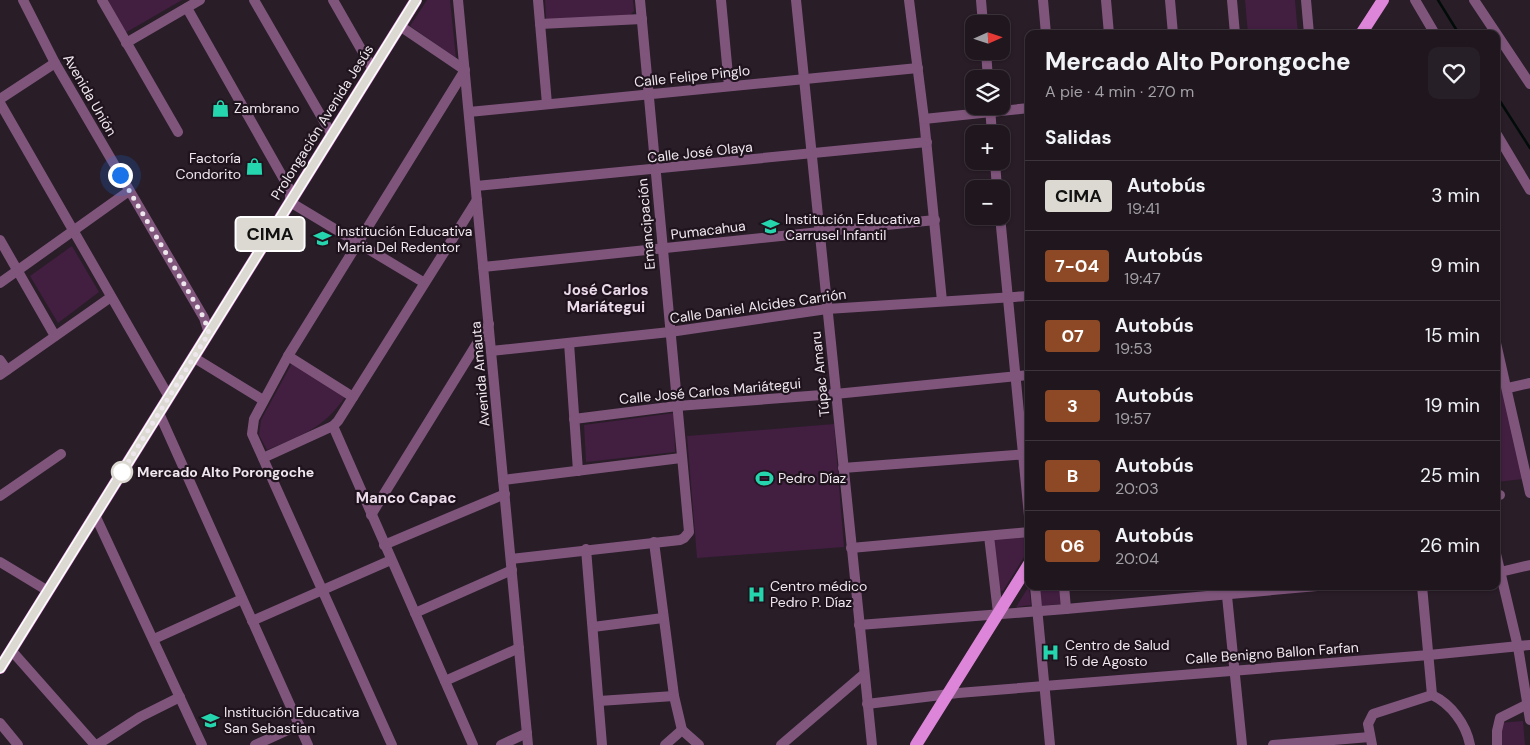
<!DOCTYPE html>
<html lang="es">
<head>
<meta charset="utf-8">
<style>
  :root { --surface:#1f161e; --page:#271f27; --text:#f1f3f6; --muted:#a19fa4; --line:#3c353c }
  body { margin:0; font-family:"DM Sans",sans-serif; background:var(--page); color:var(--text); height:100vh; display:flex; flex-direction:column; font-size:19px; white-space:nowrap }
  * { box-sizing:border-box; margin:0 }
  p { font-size:16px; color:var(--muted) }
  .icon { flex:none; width:28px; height:28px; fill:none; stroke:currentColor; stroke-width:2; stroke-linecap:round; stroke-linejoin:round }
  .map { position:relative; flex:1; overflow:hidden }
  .panel { position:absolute; left:1025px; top:30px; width:475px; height:560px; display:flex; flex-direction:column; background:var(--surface); border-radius:10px; box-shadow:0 1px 4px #0004,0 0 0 1px var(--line) }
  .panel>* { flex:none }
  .badge { padding:0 10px; border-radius:4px; font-size:18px; line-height:32px }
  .needle { width:32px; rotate:87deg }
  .buttons { position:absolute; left:965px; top:15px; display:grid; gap:10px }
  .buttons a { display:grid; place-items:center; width:45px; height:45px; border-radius:10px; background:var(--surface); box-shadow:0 1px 4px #0004,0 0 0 1px var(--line); font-size:25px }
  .you { position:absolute; width:25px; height:25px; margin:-12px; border:4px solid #fff; border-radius:50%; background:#1a73e8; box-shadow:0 0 0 8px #1a73e833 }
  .map>.badge { position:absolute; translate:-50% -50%; box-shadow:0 0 0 2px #fff }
  h2 { padding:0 20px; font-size:19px; line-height:45px }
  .round { display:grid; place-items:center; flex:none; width:52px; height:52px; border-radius:10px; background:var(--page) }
  .summary { display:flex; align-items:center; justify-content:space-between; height:85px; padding:0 20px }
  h1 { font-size:24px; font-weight:800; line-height:38px }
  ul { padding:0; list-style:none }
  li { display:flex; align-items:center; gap:15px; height:70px; padding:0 20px; border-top:1px solid var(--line) }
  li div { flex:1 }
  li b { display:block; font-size:19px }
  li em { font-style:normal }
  li .badge { min-width:55px; font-weight:700; text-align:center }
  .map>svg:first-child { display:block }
  .green { fill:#421e40 }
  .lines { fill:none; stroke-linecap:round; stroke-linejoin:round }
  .stream { stroke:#010b07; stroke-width:2.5 }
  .minor { stroke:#7f557c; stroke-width:10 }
  .major { stroke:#dd85d8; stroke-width:12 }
  .line-casing { stroke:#fff; stroke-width:11 }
  .line { stroke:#dbd9d1; stroke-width:8 }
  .walk { stroke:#efe7ee; stroke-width:5; stroke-dasharray:0 9 }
  .stop-dot { fill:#fff; stroke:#dbd9d1; stroke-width:2.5 }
  .labels { text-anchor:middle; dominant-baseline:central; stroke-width:4.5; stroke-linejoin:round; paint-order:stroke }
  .street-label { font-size:14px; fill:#efe7ee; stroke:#1f141e }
  .poi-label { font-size:14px; fill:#efe7ee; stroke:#1f141e; text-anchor:start }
  .stop-label { font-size:14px; font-weight:bold; fill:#efe7ee; stroke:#1f141e; text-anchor:start }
  .neighbourhood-label { font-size:15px; font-weight:bold; fill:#ebdae9; stroke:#1f141e }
</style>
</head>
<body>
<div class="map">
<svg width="1530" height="745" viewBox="0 0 1530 745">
  <rect width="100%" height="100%" fill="#291d28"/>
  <g class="green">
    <path d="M108 0H182L125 33Z"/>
    <path d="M427 0H450L456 58 410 26Z"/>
    <path d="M545 0H633L634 11 629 16 553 21 546 19Z"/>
    <path d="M1245 0H1295L1298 34H1248Z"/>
    <path d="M72 246 99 292 58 323 30 276Z"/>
    <path d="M1496 361 1523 479 1496 482Z"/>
    <path d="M292 363 345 397C323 429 302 435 267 450L259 435 261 420Z"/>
    <path d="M674 413 675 452 586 462 584 425Z"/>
    <path d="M834 424 844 547 697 558 687 436Z"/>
    <path d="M1025 536 1027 552 1003 591 998 590 993 539Z"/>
    <path d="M1029 586 1031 605 1016 607Z"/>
    <path d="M1037 586H1059L1061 604 1038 606Z"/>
    <path d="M1523 721 1525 745H1502L1499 723Z"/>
  </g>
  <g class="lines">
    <g class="stream">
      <path d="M1438 0 1459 34"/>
      <path d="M1496 95 1530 148"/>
    </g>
    <g class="minor">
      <path d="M23 0 55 63 204 318 209 333"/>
      <path d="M102 0 178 132"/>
      <path d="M254 0 332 135"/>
      <path d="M333 0 373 70"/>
      <path d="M458 0 528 745"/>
      <path d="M538 0 547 104"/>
      <path d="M721 0 729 86"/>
      <path d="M796 0 872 745"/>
      <path d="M909 0 924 119 942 301"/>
      <path d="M981 0 983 24"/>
      <path d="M1043 0 1046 34"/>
      <path d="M1106 0 1109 34"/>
      <path d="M1170 0 1173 34"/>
      <path d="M1232 0 1235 34"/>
      <path d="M1306 0 1309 34"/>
      <path d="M1415 0 1435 34"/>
      <path d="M1474 0 1530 84"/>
      <path d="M187 8 290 190V202L423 282"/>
      <path d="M540 24 642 19"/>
      <path d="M126 43 200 0"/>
      <path d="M986 51 988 79"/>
      <path d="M0 99 55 63"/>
      <path d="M0 103 169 397"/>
      <path d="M990 107 992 134"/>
      <path d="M469 112 918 68"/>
      <path d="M924 119 1029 108"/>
      <path d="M1496 133 1530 190"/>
      <path d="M995 161 997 189"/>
      <path d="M476 186 927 142"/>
      <path d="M1000 216 1029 516"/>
      <path d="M0 240 55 336"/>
      <path d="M483 267 935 220"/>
      <path d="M0 283 129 191"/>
      <path d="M569 343 578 471"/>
      <path d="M1496 343 1530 493"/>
      <path d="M491 351 670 332 827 309 1029 296"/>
      <path d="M288 356 353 397"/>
      <path d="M193 357 263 400"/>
      <path d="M0 360 7 370"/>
      <path d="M0 375 111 297"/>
      <path d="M1508 388 1530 383"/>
      <path d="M159 413 308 745"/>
      <path d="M574 419 677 406 835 394 1029 375"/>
      <path d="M333 426 473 745"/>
      <path d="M263 458 333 426 338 421 477 200"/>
      <path d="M843 468 1029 454"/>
      <path d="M503 480 681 458"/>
      <path d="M0 496 61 454"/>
      <path d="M1496 496 1500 495"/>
      <path d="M95 515 202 745"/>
      <path d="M371 515 489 324"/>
      <path d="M989 536 998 613"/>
      <path d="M654 542 674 696 682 730"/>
      <path d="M384 545 505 494"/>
      <path d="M851 548 1029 532"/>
      <path d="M586 549 602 745"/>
      <path d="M1496 554 1518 647 1530 720"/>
      <path d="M511 559 680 540 684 538 689 532 640 0"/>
      <path d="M0 562 48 591"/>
      <path d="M1496 573 1530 565"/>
      <path d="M1035 586 1050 745"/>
      <path d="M1064 586 1066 609"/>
      <path d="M1226 586 1242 745"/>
      <path d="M1422 586 1432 695"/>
      <path d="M415 613 512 570"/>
      <path d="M252 621 391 560"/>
      <path d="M859 625 1066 609 1317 586"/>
      <path d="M593 627 663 618"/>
      <path d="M154 639 242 599"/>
      <path d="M11 650 95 745"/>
      <path d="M445 681 519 648"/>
      <path d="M599 701 674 696"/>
      <path d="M867 704 958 693 1429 655 1530 645"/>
      <path d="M0 723 18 745"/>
      <path d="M97 745 140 717 180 697"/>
      <path d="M255 745 299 725"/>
      <path d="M392 745 252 434 254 419 288 356 465 70 400 26"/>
      <path d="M501 745 527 733"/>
      <path d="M665 745 682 730 699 745"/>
      <path d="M781 745 864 674"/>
      <path d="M1273 745 1370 737"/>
      <path d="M1372 745 1368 724 1373 714 1432 695C1451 704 1466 724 1470 745"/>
      <path d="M1497 745V731L1500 718 1528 704"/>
    </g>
    <g class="major">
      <path d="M1361 34 1383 0"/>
      <path d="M0 668 416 0"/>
      <path d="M916 745 1029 564"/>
    </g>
  </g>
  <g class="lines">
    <defs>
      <path id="line" d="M0 668 416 0"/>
    </defs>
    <use href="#line" class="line-casing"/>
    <use href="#line" class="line"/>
    <path class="walk" d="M120 175 204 318 209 333 122 472"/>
  </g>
  <defs>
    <symbol id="shop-bare" viewBox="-9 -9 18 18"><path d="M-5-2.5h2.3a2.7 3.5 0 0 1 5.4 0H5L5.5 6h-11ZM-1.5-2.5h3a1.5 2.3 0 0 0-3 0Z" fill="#24d5ae" stroke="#1f141e" stroke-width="2.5" paint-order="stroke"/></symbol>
    <symbol id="school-bare" viewBox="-9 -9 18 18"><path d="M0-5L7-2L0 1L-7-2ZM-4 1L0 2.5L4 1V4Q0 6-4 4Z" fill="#24d5ae" stroke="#1f141e" stroke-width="2.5" paint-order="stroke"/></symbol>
    <symbol id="stadium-bare" viewBox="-9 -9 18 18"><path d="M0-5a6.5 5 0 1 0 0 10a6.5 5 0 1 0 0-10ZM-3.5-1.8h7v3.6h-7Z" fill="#24d5ae" stroke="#1f141e" stroke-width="2.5" paint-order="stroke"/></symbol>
    <symbol id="hospital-bare" viewBox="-9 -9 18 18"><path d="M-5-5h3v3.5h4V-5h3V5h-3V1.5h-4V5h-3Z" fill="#24d5ae" stroke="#1f141e" stroke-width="2.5" paint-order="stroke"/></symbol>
  </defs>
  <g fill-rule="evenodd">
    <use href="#shop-bare" x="208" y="96" width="25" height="25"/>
    <use href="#shop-bare" x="242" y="154" width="25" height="25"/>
    <use href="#school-bare" x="758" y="214" width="25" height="25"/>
    <use href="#school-bare" x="310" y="226" width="25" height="25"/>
    <use href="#stadium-bare" x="752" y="466" width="25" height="25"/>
    <use href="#hospital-bare" x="744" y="582" width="25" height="25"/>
    <use href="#hospital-bare" x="1038" y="640" width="25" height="25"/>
    <use href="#school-bare" x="198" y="708" width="25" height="25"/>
  </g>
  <circle class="stop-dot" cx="122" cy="472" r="10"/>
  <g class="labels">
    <g class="street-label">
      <text transform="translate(692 76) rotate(-6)">Calle Felipe Pinglo</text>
      <text transform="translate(90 95) rotate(60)">Avenida Unión</text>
      <text transform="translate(322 122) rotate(-58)">Prolongación Avenida Jesús</text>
      <text transform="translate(700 152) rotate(-6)">Calle José Olaya</text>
      <text transform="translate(646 224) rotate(-95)">Emancipación</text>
      <text transform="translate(708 230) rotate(-7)">Pumacahua</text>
      <text transform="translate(758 306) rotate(-8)">Calle Daniel Alcides Carrión</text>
      <text transform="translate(480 374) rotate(-95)">Avenida Amauta</text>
      <text transform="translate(820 374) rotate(-96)">Túpac Amaru</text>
      <text transform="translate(710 391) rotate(-5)">Calle José Carlos Mariátegui</text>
      <text transform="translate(1272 653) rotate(-4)">Calle Benigno Ballon Farfan</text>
    </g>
    <g class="poi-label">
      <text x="234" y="108">Zambrano</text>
      <text x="241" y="158" text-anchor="end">Factoría<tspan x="241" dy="16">Condorito</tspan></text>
      <text x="785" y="219">Institución Educativa<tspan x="785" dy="16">Carrusel Infantil</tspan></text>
      <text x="337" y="231">Institución Educativa<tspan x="337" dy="16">Maria Del Redentor</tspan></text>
      <text x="778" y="478">Pedro Díaz</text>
      <text x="770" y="586">Centro médico<tspan x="770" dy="16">Pedro P. Díaz</tspan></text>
      <text x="1065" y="645">Centro de Salud<tspan x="1065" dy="16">15 de Agosto</tspan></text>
      <text x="224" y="712">Institución Educativa<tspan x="224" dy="16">San Sebastian</tspan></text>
    </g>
    <g class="stop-label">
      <text x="137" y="472">Mercado Alto Porongoche</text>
    </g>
    <g class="neighbourhood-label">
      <text x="606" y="290">José Carlos<tspan x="606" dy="17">Mariátegui</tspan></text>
      <text x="406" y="498">Manco Capac</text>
    </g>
  </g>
</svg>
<div class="buttons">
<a><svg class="needle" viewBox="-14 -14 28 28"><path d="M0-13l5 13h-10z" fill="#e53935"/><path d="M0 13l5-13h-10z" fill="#a19fa4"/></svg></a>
<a><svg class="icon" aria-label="layers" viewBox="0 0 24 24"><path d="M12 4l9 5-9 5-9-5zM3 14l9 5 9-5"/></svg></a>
<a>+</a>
<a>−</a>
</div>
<div class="you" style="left:120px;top:175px"></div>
<b class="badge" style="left:270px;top:234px;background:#dbd9d1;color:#111">CIMA</b>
<section class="panel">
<div class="summary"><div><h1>Mercado Alto Porongoche</h1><p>A pie · 4 min · 270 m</p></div><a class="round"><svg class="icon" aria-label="heart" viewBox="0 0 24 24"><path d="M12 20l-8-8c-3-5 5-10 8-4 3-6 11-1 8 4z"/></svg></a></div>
<h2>Salidas</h2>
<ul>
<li><span class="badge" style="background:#dbd9d1;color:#111">CIMA</span><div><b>Autobús</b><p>19:41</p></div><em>3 min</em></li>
<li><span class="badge" style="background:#8d4925;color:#fff">7-04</span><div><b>Autobús</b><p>19:47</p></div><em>9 min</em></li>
<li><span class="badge" style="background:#8d4925;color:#fff">07</span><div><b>Autobús</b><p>19:53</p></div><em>15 min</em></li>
<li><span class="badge" style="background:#8d4925;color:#fff">3</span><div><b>Autobús</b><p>19:57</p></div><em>19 min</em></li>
<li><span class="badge" style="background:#8d4925;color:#fff">B</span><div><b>Autobús</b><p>20:03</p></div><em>25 min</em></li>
<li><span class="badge" style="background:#8d4925;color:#fff">06</span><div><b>Autobús</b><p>20:04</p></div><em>26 min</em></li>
</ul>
</section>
</div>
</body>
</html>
